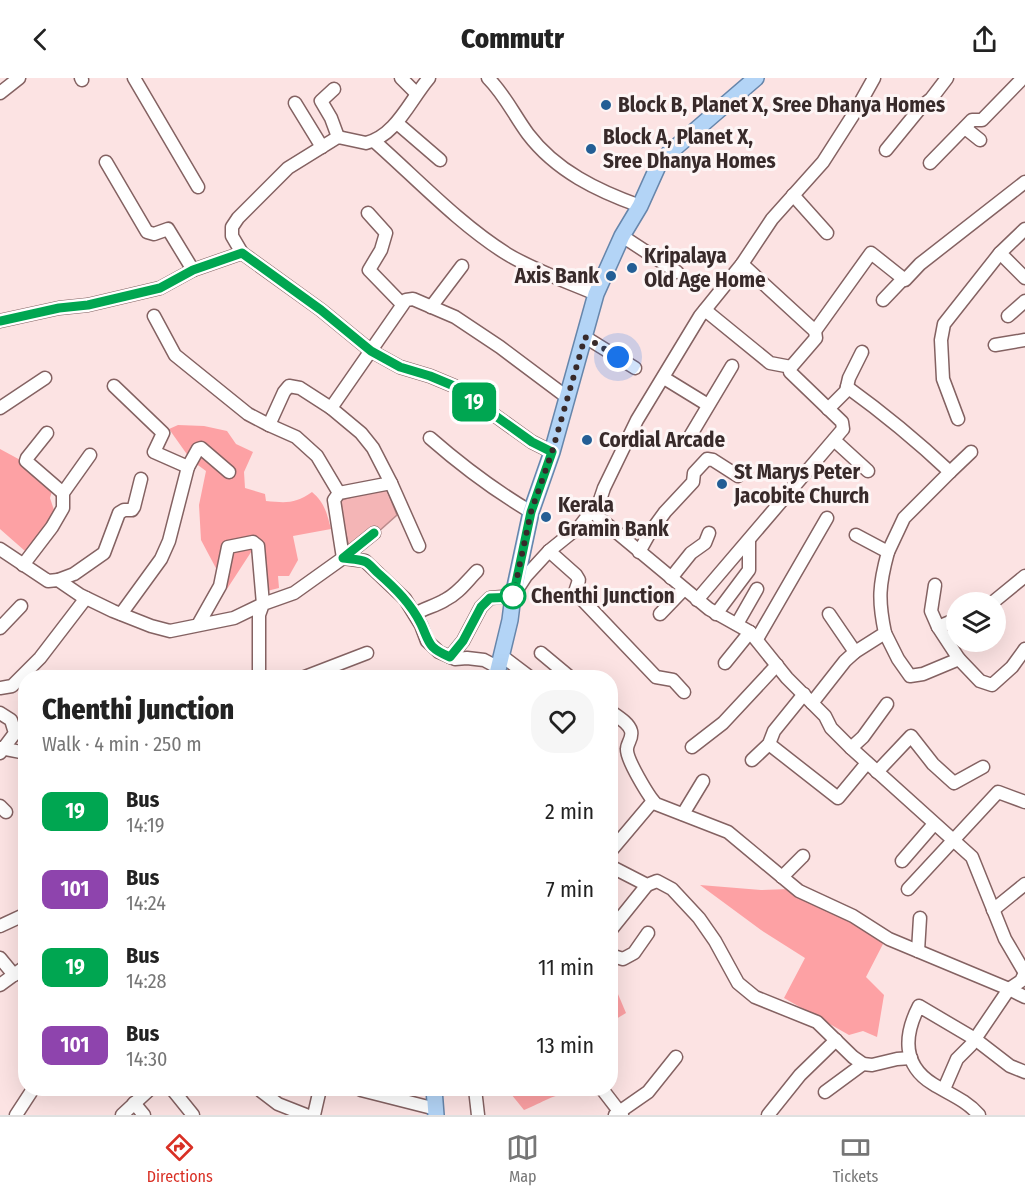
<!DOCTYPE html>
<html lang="en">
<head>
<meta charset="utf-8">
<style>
  :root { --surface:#fff; --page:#f6f6f6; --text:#222; --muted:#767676; --line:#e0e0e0; --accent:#d93025 }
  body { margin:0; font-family:"Fira Sans Condensed",sans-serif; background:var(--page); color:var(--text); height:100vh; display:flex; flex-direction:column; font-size:22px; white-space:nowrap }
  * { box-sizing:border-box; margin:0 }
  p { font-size:20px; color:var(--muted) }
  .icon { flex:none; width:33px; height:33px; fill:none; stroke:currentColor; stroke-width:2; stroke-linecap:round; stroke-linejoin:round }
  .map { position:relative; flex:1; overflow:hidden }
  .panel { position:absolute; left:18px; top:592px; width:600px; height:426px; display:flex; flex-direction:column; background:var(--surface); border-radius:24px; box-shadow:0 6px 24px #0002 }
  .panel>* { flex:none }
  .badge { padding:0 12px; border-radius:9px; font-size:21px; line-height:39px }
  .buttons { position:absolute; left:946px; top:514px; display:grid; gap:12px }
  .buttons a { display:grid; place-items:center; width:60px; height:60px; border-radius:50%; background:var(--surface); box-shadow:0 6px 24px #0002; font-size:30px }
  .you { position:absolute; width:30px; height:30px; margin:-15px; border:4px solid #fff; border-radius:50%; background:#1a73e8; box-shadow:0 0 0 9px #1a73e833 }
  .map>.badge { position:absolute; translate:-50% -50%; box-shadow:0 0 0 3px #fff }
  .round { display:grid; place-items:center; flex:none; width:63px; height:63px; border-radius:24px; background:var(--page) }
  .headline { display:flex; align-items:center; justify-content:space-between; height:102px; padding:0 24px }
  h1 { font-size:28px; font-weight:800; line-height:45px }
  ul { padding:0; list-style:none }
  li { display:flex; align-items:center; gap:18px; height:78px; padding:0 24px }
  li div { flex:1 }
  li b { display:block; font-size:22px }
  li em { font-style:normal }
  li .badge { min-width:66px; font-weight:700; text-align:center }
  header { display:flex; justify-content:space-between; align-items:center; height:78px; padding:0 24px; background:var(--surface); font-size:27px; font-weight:800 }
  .tabs { display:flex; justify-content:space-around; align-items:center; height:84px; border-top:2px solid var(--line); background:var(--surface); font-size:16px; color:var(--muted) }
  .tabs a { display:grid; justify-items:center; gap:3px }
  .tabs .current { color:var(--accent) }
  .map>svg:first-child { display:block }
  .green { fill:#fda1a4 }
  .water { fill:#f4b5b6; stroke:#bc8b8c; stroke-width:1.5 }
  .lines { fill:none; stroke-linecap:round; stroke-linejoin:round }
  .minor-casing { stroke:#846262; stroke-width:15 }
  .major-casing { stroke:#6786ab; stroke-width:18 }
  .minor { stroke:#fff; stroke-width:12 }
  .major { stroke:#b3d4f6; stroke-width:15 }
  .line-casing { stroke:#fff; stroke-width:14 }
  .line { stroke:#00a651; stroke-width:9 }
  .walk { stroke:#382a2a; stroke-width:6; stroke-dasharray:0 10.8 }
  .poi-dot { fill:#235e95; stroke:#fdf5f5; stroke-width:2 }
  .stop-dot { fill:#fff; stroke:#00a651; stroke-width:3 }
  .labels { text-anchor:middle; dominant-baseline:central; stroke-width:6; stroke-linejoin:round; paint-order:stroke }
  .poi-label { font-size:21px; font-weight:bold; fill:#382a2a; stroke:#fdf5f5; text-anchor:start }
  .stop-label { font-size:21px; font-weight:bold; fill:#382a2a; stroke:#fdf5f5; text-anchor:start }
</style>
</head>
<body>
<header><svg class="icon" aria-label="back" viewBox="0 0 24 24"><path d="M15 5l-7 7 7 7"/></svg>Commutr<svg class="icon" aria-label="share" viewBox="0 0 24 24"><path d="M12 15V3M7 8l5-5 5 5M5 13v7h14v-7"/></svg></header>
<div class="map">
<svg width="1025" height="1037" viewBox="0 0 1025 1037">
  <rect width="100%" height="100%" fill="#fce3e3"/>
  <g class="green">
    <path d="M178 347 204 348 227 353 236 366 253 374 244 394 245 410 265 416 266 423C286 425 295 426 312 414 325 425 327 436 331 451L293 458 298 482 289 498H278L279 510 267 513 259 462 227 511 201 462 199 427 206 393 191 382 169 351Z"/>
    <path d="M0 371 24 384 53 410 50 420 54 432 46 449 25 473 0 451Z"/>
    <path d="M700 807 761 812 789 811 802 818 830 820 883 866 866 899 884 917 877 959 863 953 849 957 784 920 805 880 761 852Z"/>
    <path d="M611 907 615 909 626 935 611 944Z"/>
    <path d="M507 1011H573L574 1014C553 1016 544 1024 524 1032Z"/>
  </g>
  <path class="water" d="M386 409 397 437 351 478 338 423Z"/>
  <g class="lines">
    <defs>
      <g id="minor">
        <path d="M81 0 82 2"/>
        <path d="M134 0 198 109"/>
        <path d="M401 0 416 15"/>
        <path d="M488 0C505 17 514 37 528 56 556 93 598 113 640 128"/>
        <path d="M334 11 321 23 331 40 338 59"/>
        <path d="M0 15 19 0"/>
        <path d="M295 25 322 69"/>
        <path d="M397 45 440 82"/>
        <path d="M965 50 980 62"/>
        <path d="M374 63C416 100 459 146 507 176 535 193 566 203 596 216"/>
        <path d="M886 72 922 28 931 21 947 0"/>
        <path d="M106 84 147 154 154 156 168 151 193 192"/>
        <path d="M930 85 972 42H982L1020 3"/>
        <path d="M793 117 827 155"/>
        <path d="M368 135 386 155 381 172 369 192 402 226"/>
        <path d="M1025 151 1000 175 1025 200"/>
        <path d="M622 158 677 194"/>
        <path d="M242 175 321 232 371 273 400 289 430 298 454 308 532 364 552 374"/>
        <path d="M883 222 904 200"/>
        <path d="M431 229 462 188"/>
        <path d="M705 232 770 285 791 289"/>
        <path d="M154 238 175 277 248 336 269 347 284 314 289 308 300 310 331 330"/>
        <path d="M1008 238 1025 223"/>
        <path d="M0 243 59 230 88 227 160 210 193 192 242 175 232 158V149L238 140 288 90 338 59 366 65C396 58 410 22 429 0"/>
        <path d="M815 253 871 175 905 202 920 186 1025 104"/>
        <path d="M585 259 635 290"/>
        <path d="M995 267 1025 262"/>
        <path d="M664 300 708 327"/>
        <path d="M114 308 163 355 154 374 188 389 169 463 161 481 121 536"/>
        <path d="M847 309C883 335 917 363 950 394L904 440 888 474"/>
        <path d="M0 330 45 300"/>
        <path d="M828 331 846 313 849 300 862 274"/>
        <path d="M958 341 943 301 941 262 944 246 1000 175"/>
        <path d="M269 347 296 359 317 378 339 415"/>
        <path d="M47 355 27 380 26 383 63 415"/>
        <path d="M430 360C462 388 494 412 531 434"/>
        <path d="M689 360 732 288"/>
        <path d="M834 362 868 393"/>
        <path d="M188 389 198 371 201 370 229 394"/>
        <path d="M950 394 971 374"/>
        <path d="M391 405 419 468"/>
        <path d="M591 433 709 531 750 554 787 600 812 625 845 583 855 574 885 555C878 522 879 507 888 474L856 457"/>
        <path d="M0 471 48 503 58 502 80 517 113 533 151 548 170 553 234 540 263 526 258 468 253 464 228 469 220 508 198 547"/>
        <path d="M549 473 576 497 579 502 575 514 656 599 673 602 684 614"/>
        <path d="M639 474 649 456 665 434 693 404 694 395 707 381 713 382 738 398"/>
        <path d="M343 480 365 483 405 521 421 547 427 563 439 574 455 581 467 580 484 582 499 590"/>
        <path d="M343 480 374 455"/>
        <path d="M23 487 52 449 63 430V415L90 377"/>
        <path d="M671 500 691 475 705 465 709 455"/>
        <path d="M58 502 74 496 104 475 119 435 124 432H132L134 429 141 401"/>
        <path d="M935 507 931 533 938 549"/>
        <path d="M697 522 843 351 842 344 790 294 791 289 816 260 815 253 742 186"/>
        <path d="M992 525 1025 498"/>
        <path d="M415 536C425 530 435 528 445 522 458 516 467 503 477 493"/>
        <path d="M660 536 684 511"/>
        <path d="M716 536 749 492V463"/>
        <path d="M829 536 855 574"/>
        <path d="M957 541 938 549 959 581"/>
        <path d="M737 546 757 511"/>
        <path d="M0 550 21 528"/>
        <path d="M885 555 898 581 910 598 923 596 959 581 980 603 992 607 1012 589 1025 571"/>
        <path d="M757 561 827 440"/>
        <path d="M541 575 571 600"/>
        <path d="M502 578 531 600"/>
        <path d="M450 579 463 563 481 529 490 520 513 518 526 498 549 473 580 448 600 422 604 410 637 342 700 238 742 186 772 141 823 84 855 34 874 0"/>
        <path d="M725 585 750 554"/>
        <path d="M261 600 259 594V537L263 526 294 515 343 480 334 422 339 415 391 405 373 370 361 355 331 330 406 222 413 221 455 239 500 269 568 320"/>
        <path d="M302 600 367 575"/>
        <path d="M0 610 12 608 40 580 86 520"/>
        <path d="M812 625 825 638 831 650 851 670 972 779 1005 861 1025 895"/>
        <path d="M610 633C617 638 629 645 631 653 633 660 627 665 627 671 626 681 649 719 656 726L728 754 799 813 853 838 889 861 1009 911 1025 919"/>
        <path d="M0 635 11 642 15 655 0 675"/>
        <path d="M769 666 838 720 867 685"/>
        <path d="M692 669 723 645 777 587"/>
        <path d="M0 670 26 675"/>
        <path d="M851 670 863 659 887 626"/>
        <path d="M752 682 769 666 774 653 804 616"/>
        <path d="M877 694 911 658 933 686 954 705 983 689"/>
        <path d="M0 728 6 734"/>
        <path d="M683 736 703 703"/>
        <path d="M610 774 653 723"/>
        <path d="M902 783 934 746"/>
        <path d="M610 788 647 807 657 803 672 811 699 840 715 863 738 905 755 919 817 944 853 979 863 986 872 987 897 981 911 980"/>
        <path d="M782 799 803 778"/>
        <path d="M908 811 998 714 1025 724"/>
        <path d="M993 832 1025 806"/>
        <path d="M0 848 26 836"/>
        <path d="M610 853 647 807"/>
        <path d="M918 873 920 840"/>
        <path d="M610 877 623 881 634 875 648 855"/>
        <path d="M0 880 14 897"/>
        <path d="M0 907 26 888"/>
        <path d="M172 1011 193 1037"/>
        <path d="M475 1011 478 1037"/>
        <path d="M602 1011 622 1037"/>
        <path d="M944 1011 957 981 971 967 1009 911 1021 903 1025 895"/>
        <path d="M361 1012 436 1031"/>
        <path d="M261 1013 278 1026 306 1037"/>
        <path d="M825 1014 863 986"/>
        <path d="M134 1025 144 1037"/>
        <path d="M16 1037 33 1011"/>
        <path d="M122 1037 150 1011"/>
        <path d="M314 1037 320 1011"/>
        <path d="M615 1037 648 1014 676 979"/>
        <path d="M768 1037 800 997 836 962"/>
        <path d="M979 1037C966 1022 949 1016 933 1006 902 987 904 957 919 928L975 961 1010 988 1025 994"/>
      </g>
      <g id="major">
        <path d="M496 600 510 542 513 518 531 434 552 374 596 216 622 158 640 128 658 88 669 75 756 0"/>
        <path d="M434 1011 436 1037"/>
      </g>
    </defs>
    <use href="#minor" class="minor-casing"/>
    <use href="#major" class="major-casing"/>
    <use href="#minor" class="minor"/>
    <use href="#major" class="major"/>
  </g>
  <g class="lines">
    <defs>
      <path id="line" d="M0 243 59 230 88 227 160 210 193 192 242 175 321 232 371 273 400 289 430 298 454 308 532 364 552 374 531 434 513 519 490 520 481 529 463 563 450 579C427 569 430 565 421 546 411 526 396 511 379 496 375 493 371 487 366 484 360 481 350 481 343 480L374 455"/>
    </defs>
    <use href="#line" class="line-casing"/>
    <use href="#line" class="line"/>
    <path class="walk" d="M513 518 531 434 552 374 585 259 618 279"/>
  </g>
  <g class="poi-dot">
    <circle cx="606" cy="27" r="6"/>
    <circle cx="591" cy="71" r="6"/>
    <circle cx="632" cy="190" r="6"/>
    <circle cx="611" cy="198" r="6"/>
    <circle cx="587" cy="362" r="6"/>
    <circle cx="722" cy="406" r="6"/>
    <circle cx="546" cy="439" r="6"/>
  </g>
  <circle class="stop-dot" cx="513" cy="518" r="12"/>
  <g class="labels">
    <g class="poi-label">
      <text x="618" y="27">Block B, Planet X, Sree Dhanya Homes</text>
      <text x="603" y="59">Block A, Planet X,<tspan x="603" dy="24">Sree Dhanya Homes</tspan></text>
      <text x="644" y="178">Kripalaya<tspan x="644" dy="24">Old Age Home</tspan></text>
      <text x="599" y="198" text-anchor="end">Axis Bank</text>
      <text x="599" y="362">Cordial Arcade</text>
      <text x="734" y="394">St Marys Peter<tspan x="734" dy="24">Jacobite Church</tspan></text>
      <text x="558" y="427">Kerala<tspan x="558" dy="24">Gramin Bank</tspan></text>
    </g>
    <g class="stop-label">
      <text x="531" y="518">Chenthi Junction</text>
    </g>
  </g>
</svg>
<div class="buttons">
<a><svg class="icon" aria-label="layers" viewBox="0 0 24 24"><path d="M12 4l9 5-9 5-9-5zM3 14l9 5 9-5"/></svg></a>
</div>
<div class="you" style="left:618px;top:279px"></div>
<b class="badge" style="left:474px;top:324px;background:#00a651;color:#fff">19</b>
<section class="panel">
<div class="headline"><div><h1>Chenthi Junction</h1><p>Walk · 4 min · 250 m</p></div><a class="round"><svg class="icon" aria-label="heart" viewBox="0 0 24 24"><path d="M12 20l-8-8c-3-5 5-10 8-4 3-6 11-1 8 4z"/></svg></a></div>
<ul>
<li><span class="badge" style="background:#00a651;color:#fff">19</span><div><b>Bus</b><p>14:19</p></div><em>2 min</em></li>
<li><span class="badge" style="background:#8e44ad;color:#fff">101</span><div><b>Bus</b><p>14:24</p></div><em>7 min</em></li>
<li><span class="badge" style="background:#00a651;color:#fff">19</span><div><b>Bus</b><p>14:28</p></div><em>11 min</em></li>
<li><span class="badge" style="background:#8e44ad;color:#fff">101</span><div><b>Bus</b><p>14:30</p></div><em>13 min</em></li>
</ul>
</section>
</div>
<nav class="tabs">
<a class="current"><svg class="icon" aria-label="directions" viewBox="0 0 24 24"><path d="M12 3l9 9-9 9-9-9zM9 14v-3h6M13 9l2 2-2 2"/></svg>Directions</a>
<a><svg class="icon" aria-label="map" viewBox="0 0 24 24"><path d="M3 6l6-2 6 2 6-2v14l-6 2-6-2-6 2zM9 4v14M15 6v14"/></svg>Map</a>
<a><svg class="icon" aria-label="tickets" viewBox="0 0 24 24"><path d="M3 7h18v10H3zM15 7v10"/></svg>Tickets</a>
</nav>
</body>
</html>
